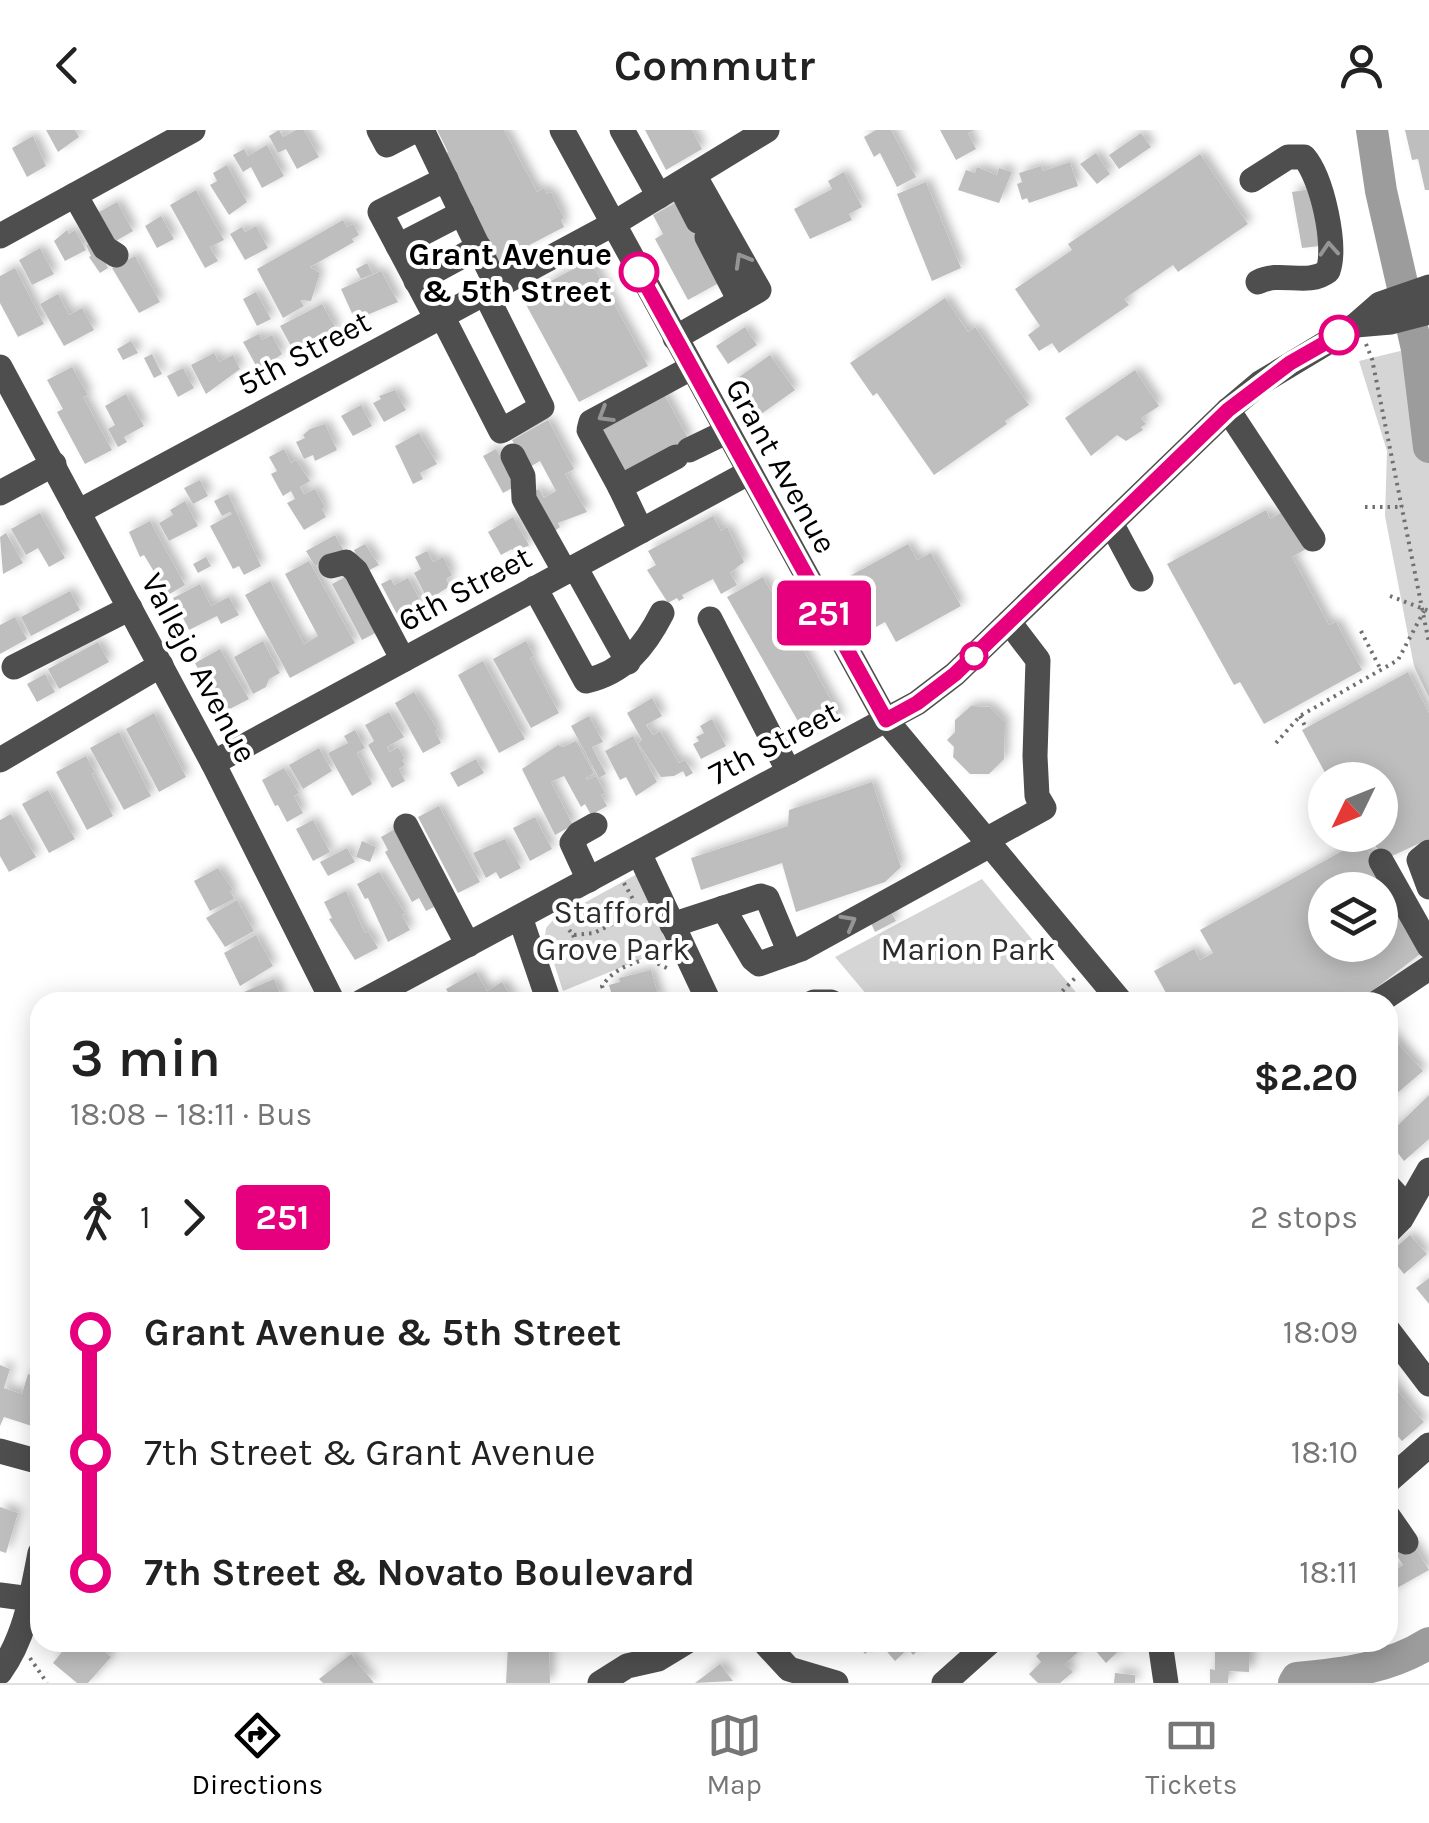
<!DOCTYPE html>
<html lang="en">
<head>
<meta charset="utf-8">
<style>
  :root { --surface:#fff; --page:#f6f6f6; --text:#222; --muted:#767676; --line:#e0e0e0; --accent:#000 }
  body { margin:0; font-family:Karla,sans-serif; background:var(--page); color:var(--text); height:100vh; display:flex; flex-direction:column; font-size:38px; white-space:nowrap }
  * { box-sizing:border-box; margin:0 }
  p { font-size:32px; color:var(--muted) }
  .icon { flex:none; width:55px; height:55px; fill:none; stroke:currentColor; stroke-width:2; stroke-linecap:round; stroke-linejoin:round }
  .map { position:relative; flex:1; overflow:hidden }
  .drawer { position:absolute; left:30px; top:862px; width:1368px; height:660px; display:flex; flex-direction:column; background:var(--surface); border-radius:30px; box-shadow:0 5px 25px #0003 }
  .drawer>* { flex:none }
  .badge { padding:0 20px; border-radius:8px; font-size:35px; line-height:65px }
  .needle { width:65px; rotate:227deg }
  .controls { position:absolute; left:1308px; top:632px; display:grid; gap:20px }
  .controls a { display:grid; place-items:center; width:90px; height:90px; border-radius:50%; background:var(--surface); box-shadow:0 5px 25px #0003; font-size:50px }
  .map>.badge { position:absolute; translate:-50% -50%; box-shadow:0 0 0 5px #fff }
  .legs { display:flex; align-items:center; gap:15px; height:110px; padding:0 40px; font-size:32px }
  .legs p { margin-inline-start:auto }
  .head { display:flex; align-items:center; justify-content:space-between; height:170px; padding:0 40px }
  h1 { font-size:55px; font-weight:600; line-height:75px }
  ul { padding:0 40px; list-style:none }
  li { display:flex; align-items:center; gap:35px; height:120px; font-size:38px }
  li i { display:grid; place-items:center; width:15px; height:100%; margin:0 12px; background:currentColor }
  li i::after { content:''; width:25px; height:25px; margin:-12px; border:8px solid; border-radius:50%; background:var(--surface) }
  li p { margin-inline-start:auto }
  li:first-child i { background:linear-gradient(#0000 50%,currentColor 0) }
  li:last-child i { background:linear-gradient(currentColor 50%,#0000 0) }
  header { display:flex; justify-content:space-between; align-items:center; height:130px; padding:0 40px; background:var(--surface); font-size:45px; font-weight:600 }
  .tabs { display:flex; justify-content:space-around; align-items:center; height:140px; border-top:2px solid var(--line); background:var(--surface); font-size:28px; color:var(--muted) }
  .tabs a { display:grid; justify-items:center; gap:5px }
  .tabs .active { color:var(--accent) }
  .map>svg:first-child { display:block }
  .green { fill:#d5d5d5 }
  .lines { fill:none; stroke-linecap:round; stroke-linejoin:round }
  .river { stroke:#9c9c9c; stroke-width:32 }
  .building { fill:#bebebe; fill-rule:evenodd; filter:url(#shadow) }
  .path { stroke:#707070; stroke-width:4; stroke-dasharray:2.5 5; stroke-linecap:butt }
  .minor { stroke:#4e4e4e; stroke-width:25 }
  .oneway { stroke:#959595 }
  .line-1-casing { stroke:#fff; stroke-width:22 }
  .line-1 { stroke:#e6007e; stroke-width:15 }
  .stop-1-dot { fill:#fff; stroke:#e6007e; stroke-width:5 }
  .labels { text-anchor:middle; dominant-baseline:central; stroke-width:8; stroke-linejoin:round; paint-order:stroke }
  .stop-label { font-size:32px; font-weight:bold; fill:#000; stroke:#fff; text-anchor:end }
  .street-label { font-size:32px; fill:#000; stroke:#fff }
  .park-label { font-size:32px; fill:#2c2c2c; stroke:#fff }
</style>
</head>
<body>
<header><svg class="icon" aria-label="back" viewBox="0 0 24 24"><path d="M15 5l-7 7 7 7"/></svg>Commutr<svg class="icon" aria-label="person" viewBox="0 0 24 24"><circle cx="12" cy="8" r="4"/><path d="M4 21q1-7 8-7t8 7"/></svg></header>
<div class="map">
<svg width="1429" height="1553" viewBox="0 0 1429 1553">
  <defs>
    <filter id="shadow"><feDropShadow dx="5" dy="-5" stdDeviation="5" flood-color="#0004"/></filter>
  </defs>
  <rect width="100%" height="100%" fill="#fff"/>
  <g class="green">
    <path d="M1429 214V567L1414 536 1385 386 1387 321 1359 231Z"/>
    <path d="M637 744 669 818 563 861 545 806 546 798 553 790Z"/>
    <path d="M982 749 1084 872H873L835 827Z"/>
  </g>
  <g class="lines">
    <g class="river">
      <path d="M1372 0 1381 61 1417 219 1429 317"/>
      <path d="M1294 1553 1297 1548C1342 1544 1390 1538 1429 1513"/>
    </g>
  </g>
  <g class="building">
    <path d="M46 0H75L79 7 58 22Z"/>
    <path d="M279 0 283 7 296 0H304L319 27 297 39 286 19 278 23 269 6Z"/>
    <path d="M437 0H504L537 62 544 58 547 64 551 62 564 88 561 90 564 97 493 134 441 26 448 22Z"/>
    <path d="M645 0H692L702 19 666 40Z"/>
    <path d="M876 0H891L916 47 897 57 880 23 874 27 864 7Z"/>
    <path d="M940 0H975L968 3 976 19 956 30Z"/>
    <path d="M1405 0H1429V60H1425L1418 29 1412 30Z"/>
    <path d="M1141 3 1151 17 1119 39 1109 25Z"/>
    <path d="M33 6 46 36 27 47 12 18Z"/>
    <path d="M267 15 284 46 262 58 251 37 243 42 233 25 244 19 248 26Z"/>
    <path d="M1096 23 1110 44 1097 54 1080 34Z"/>
    <path d="M1200 24 1248 94 1178 142 1173 135 1124 169 1129 175 1059 223 1052 213 1039 221 1028 205 1040 196 1015 159 1072 120 1068 114Z"/>
    <path d="M1070 32 1078 56 1029 73 1027 68 1022 70 1017 54 1022 52 1019 43 1041 36 1043 41Z"/>
    <path d="M227 35 247 72 229 85 210 55 217 51 213 43Z"/>
    <path d="M977 37 997 45 999 38 1012 42 999 73 958 60 966 40 975 43Z"/>
    <path d="M844 42 862 77 849 84 852 90 810 109 794 79 832 59 828 51Z"/>
    <path d="M926 52 961 138 932 151 897 64Z"/>
    <path d="M1317 58 1320 116 1302 118 1292 62Z"/>
    <path d="M196 60 224 110 210 117 218 131 205 138 170 75Z"/>
    <path d="M681 70 726 149 688 170 655 109 663 104 653 85Z"/>
    <path d="M117 72 133 101 109 115 92 86Z"/>
    <path d="M161 86 174 109 157 118 145 96Z"/>
    <path d="M343 90 347 97 353 94 359 105 352 109 354 112 310 137 320 143 311 171 300 170 304 176 283 188 257 139Z"/>
    <path d="M256 96 268 118 245 130 230 104 242 97 245 102Z"/>
    <path d="M67 100 69 104 75 100 86 120 65 131 54 111Z"/>
    <path d="M95 111 108 138 100 143 89 127 91 126 86 115Z"/>
    <path d="M40 118 54 144 32 155 19 130Z"/>
    <path d="M135 126 160 172 139 183 112 138Z"/>
    <path d="M590 130 648 236 579 272 523 169 528 167 526 164 543 155 545 158 549 155 547 153Z"/>
    <path d="M367 133 373 144 361 149 356 139Z"/>
    <path d="M15 138 44 194 18 207 0 173V146Z"/>
    <path d="M381 141 398 172 355 190 341 159Z"/>
    <path d="M256 162 271 189 257 196 243 169Z"/>
    <path d="M58 164 69 185 82 178 94 200 64 216 40 174Z"/>
    <path d="M945 168 968 202 975 197 1029 275 1005 291 1007 294 934 345 877 263 873 266 850 233Z"/>
    <path d="M322 174 337 200 297 227 280 196Z"/>
    <path d="M745 197 757 215 728 234 716 216Z"/>
    <path d="M259 204 262 210 272 205 282 224 259 241 243 212Z"/>
    <path d="M131 211 138 223 123 230 117 219Z"/>
    <path d="M214 223 219 232 233 225 240 239 206 264 191 235Z"/>
    <path d="M152 224 162 244 154 248 144 228Z"/>
    <path d="M770 225 795 260 757 287 732 252Z"/>
    <path d="M72 237 88 265 83 267 112 320 85 334 57 282 63 279 47 250Z"/>
    <path d="M183 238 194 258 178 267 167 246Z"/>
    <path d="M1135 240 1159 276 1141 288 1146 294 1141 297 1143 300 1126 311 1117 305 1091 326 1065 288Z"/>
    <path d="M395 260 406 280 384 292 373 273 381 269 379 266Z"/>
    <path d="M126 264 144 296 124 307 127 312 118 317 108 299 115 295 105 276Z"/>
    <path d="M664 264 689 310 622 345 598 298Z"/>
    <path d="M361 275 372 296 353 306 341 286Z"/>
    <path d="M548 290 574 339 565 344 587 382 558 393 560 397 552 403 528 364 539 359 544 368 556 361 540 331 528 338 512 310Z"/>
    <path d="M325 294 337 320 315 331 313 325 304 329 296 312 305 308 303 305 310 299Z"/>
    <path d="M419 303 437 334 420 343 423 349 413 354 395 316Z"/>
    <path d="M284 319 291 333 296 330 310 351 300 357 304 364 315 359 325 377 322 379 326 387 304 400 287 373 295 369 291 361 283 366 271 344 277 341 269 327Z"/>
    <path d="M496 319 516 356 503 363 483 326Z"/>
    <path d="M200 350 208 366 193 374 184 358Z"/>
    <path d="M228 364 261 436 244 445 239 436 233 439 210 396 232 384 230 382 222 386 214 371Z"/>
    <path d="M185 371 198 396 169 411 159 393 173 385 170 380Z"/>
    <path d="M1266 380 1270 389 1284 381 1306 419 1292 427 1329 495 1336 492 1362 540 1264 594 1240 552 1234 555 1167 434Z"/>
    <path d="M40 383 65 428 49 437 38 418 26 425 11 399Z"/>
    <path d="M713 386 721 401 727 397 744 432 730 443 737 455 721 464 713 449 682 465 684 468 679 471 677 468 668 473 647 440 656 435 648 421Z"/>
    <path d="M513 387 529 415 515 424 512 419 501 425 488 402Z"/>
    <path d="M150 391 185 455 168 465 144 425 140 427 129 402Z"/>
    <path d="M6 403 23 433 3 444 0 407Z"/>
    <path d="M335 405 344 421 315 436 306 421Z"/>
    <path d="M365 414 379 435 364 443 354 420Z"/>
    <path d="M908 414 917 430 931 423 961 476 896 512 885 492 876 497 848 447Z"/>
    <path d="M427 421 433 432 443 427 452 445 446 449 450 456 428 470 414 443 421 439 415 427Z"/>
    <path d="M206 427 211 436 198 443 193 434Z"/>
    <path d="M309 431 355 513 290 548 245 465 270 451 304 514 318 506 285 444Z"/>
    <path d="M351 444 381 500 362 510 332 454Z"/>
    <path d="M763 447 841 588 807 607 727 467Z"/>
    <path d="M408 448 423 475 413 480 410 475 405 478 408 483 399 488 381 454 391 449 394 455Z"/>
    <path d="M200 454 211 476 229 467 239 485 221 494 217 486 189 500 173 468Z"/>
    <path d="M70 461 80 480 31 506 21 487Z"/>
    <path d="M15 487 27 509 0 524V495Z"/>
    <path d="M263 511 280 543 269 549 266 557 253 564 234 527Z"/>
    <path d="M526 511 534 526 530 528 559 583 531 598 493 529Z"/>
    <path d="M98 512 109 532 59 559 48 539Z"/>
    <path d="M220 519 249 569 226 581 213 560 210 562 195 533Z"/>
    <path d="M483 531 525 609 499 623 458 545Z"/>
    <path d="M1408 542 1429 583V709L1383 730 1370 705H1380V650H1329L1302 600Z"/>
    <path d="M45 544 55 562 37 572 27 554Z"/>
    <path d="M414 562 438 600 435 601 441 613 423 623 395 573Z"/>
    <path d="M652 568 662 586 646 595 653 605 660 601 679 633 685 630 693 643 686 647 683 641 674 646 661 647 638 613 642 610 627 583Z"/>
    <path d="M971 576 990 577 1005 592 1004 629 989 644H970L953 627 954 617 947 610 955 602V590Z"/>
    <path d="M389 582 404 607 387 617 390 622 398 617 405 629 402 630 405 635 399 639 405 651 392 658 368 615 374 611 365 595Z"/>
    <path d="M154 583 186 647 159 662 126 599Z"/>
    <path d="M589 586 603 612 592 617 606 644 599 648 571 596Z"/>
    <path d="M712 589 726 616 701 629 693 614 699 611 696 607 704 603 700 596Z"/>
    <path d="M355 600 365 618 357 623 372 654 352 666 328 623 348 613 344 606Z"/>
    <path d="M119 602 151 666 124 680 90 618Z"/>
    <path d="M633 606 657 652 636 666 626 647 620 650 605 621Z"/>
    <path d="M576 611 594 643 586 648 587 650 596 646 605 663 601 665 607 676 591 685 585 674 581 677 564 646 551 652 573 695 555 705 522 639 558 615 563 617Z"/>
    <path d="M319 618 332 641 303 659 289 635Z"/>
    <path d="M86 626 95 642 92 644 113 686 87 700 56 642Z"/>
    <path d="M476 629 484 643 458 657 450 643Z"/>
    <path d="M284 638 299 663 294 666 303 683 287 692 278 675 275 676 262 650Z"/>
    <path d="M872 652 901 737 885 752 796 782 782 733 701 760 691 728 788 696 789 680Z"/>
    <path d="M48 660 75 709 49 723 22 674Z"/>
    <path d="M439 676 480 752 458 763 418 687Z"/>
    <path d="M11 684 36 727 9 742 0 726V690Z"/>
    <path d="M535 687 552 719 530 731 513 698Z"/>
    <path d="M313 690 330 722 313 731 296 699Z"/>
    <path d="M395 699 440 774 426 781 419 768 412 772 385 722 388 720 381 707Z"/>
    <path d="M505 709 521 738 500 749 496 742 486 748 473 723Z"/>
    <path d="M1362 710 1424 821 1358 872H1171L1154 841 1194 819 1200 830 1213 823 1200 800ZM1325 760H1380V815H1325Z"/>
    <path d="M362 711 376 717 370 732 356 727Z"/>
    <path d="M347 718 355 732 328 746 320 732Z"/>
    <path d="M218 738 233 760 230 761 234 769 210 781 194 751Z"/>
    <path d="M379 742 405 783 402 785 410 800 388 812 368 768 365 769 357 754Z"/>
    <path d="M346 761 365 803 368 801 378 818 355 830 329 789 332 788 324 772Z"/>
    <path d="M237 770 254 801 225 817 206 788Z"/>
    <path d="M889 778 896 791 875 802 869 789Z"/>
    <path d="M256 805 273 836 240 856 224 823Z"/>
    <path d="M651 840 660 872H618L615 864 612 865 609 855 620 852 619 848Z"/>
    <path d="M476 842 487 861 502 852 514 872H454L446 859Z"/>
    <path d="M274 849 282 869 279 872H248L244 862Z"/>
    <path d="M1388 903 1423 941 1388 971Z"/>
    <path d="M1429 965V1009L1404 1031 1394 1018 1388 1023V997L1391 1002Z"/>
    <path d="M1410 1105 1427 1124 1404 1144 1388 1124Z"/>
    <path d="M1429 1148V1174L1416 1158Z"/>
    <path d="M0 1235 10 1239 4 1258 22 1264 28 1244 40 1248V1282L35 1297 4 1287 0 1296Z"/>
    <path d="M1388 1250 1424 1292 1402 1311 1388 1295Z"/>
    <path d="M0 1377 18 1383 6 1423 0 1421Z"/>
    <path d="M1412 1412 1429 1440 1388 1463V1430L1394 1441 1403 1435 1395 1423Z"/>
    <path d="M70 1512 94 1513 111 1527 88 1553H77L53 1533Z"/>
    <path d="M855 1512H878L865 1524Z"/>
    <path d="M889 1512H927L913 1525 908 1519 895 1531 883 1517Z"/>
    <path d="M1051 1512H1069L1078 1522 1065 1534 1073 1542 1060 1553H1038L1029 1544 1041 1532 1036 1526Z"/>
    <path d="M1103 1512H1128L1106 1533 1095 1520Z"/>
    <path d="M545 1515 549 1517 550 1553H506L508 1517Z"/>
    <path d="M1215 1516 1250 1517 1249 1542 1229 1541 1228 1553H1210V1539L1215 1540Z"/>
    <path d="M351 1524 374 1553H323L319 1549Z"/>
    <path d="M720 1534 733 1551 695 1553Z"/>
    <path d="M1115 1543 1135 1545V1553H1114Z"/>
  </g>
  <g class="lines">
    <g class="path">
      <path d="M1366 214 1372 229 1429 513"/>
      <path d="M1365 377H1403"/>
      <path d="M1390 466 1429 481"/>
      <path d="M1361 501 1381 540"/>
      <path d="M1300 586 1306 598"/>
      <path d="M1276 613 1300 586 1398 530 1424 481"/>
      <path d="M1330 713 1355 705"/>
      <path d="M624 753 634 771 633 784"/>
      <path d="M560 788 573 805 594 803 633 784 648 795"/>
      <path d="M573 805 577 814"/>
      <path d="M608 872 602 856C613 840 630 833 648 829L669 839"/>
      <path d="M1052 872 1076 847"/>
      <path d="M30 1528 47 1553"/>
    </g>
    <g class="minor">
      <path d="M379 0 387 15 416 0"/>
      <path d="M422 0 497 156"/>
      <path d="M562 0 886 590 1121 872"/>
      <path d="M622 0 659 66"/>
      <path d="M1252 50 1288 27H1304C1322 48 1337 115 1328 141 1307 157 1281 140 1258 152"/>
      <path d="M679 54 698 91"/>
      <path d="M75 65 105 118 116 125"/>
      <path d="M0 106 193 0"/>
      <path d="M707 107 740 171"/>
      <path d="M398 116 462 83"/>
      <path d="M416 151 479 117"/>
      <path d="M442 186 501 301 542 277 485 163"/>
      <path d="M437 189 380 82 446 49"/>
      <path d="M1356 195 1391 192 1429 182"/>
      <path d="M675 208 759 160 694 45"/>
      <path d="M0 237 213 633 333 872"/>
      <path d="M1228 280 1313 409"/>
      <path d="M689 320 726 302"/>
      <path d="M513 326 523 346 524 369 565 442"/>
      <path d="M676 327 620 357 589 300 591 292 691 238"/>
      <path d="M620 357 641 401"/>
      <path d="M0 363 54 334"/>
      <path d="M78 382 613 94 767 0"/>
      <path d="M1111 393 1141 449"/>
      <path d="M331 436 346 432 356 441 403 530"/>
      <path d="M575 437 628 532"/>
      <path d="M535 458 586 551C625 542 645 516 662 483"/>
      <path d="M710 489 789 642"/>
      <path d="M14 537 130 478"/>
      <path d="M0 630 161 535"/>
      <path d="M213 633 748 343"/>
      <path d="M406 696 468 815"/>
      <path d="M986 710 1044 678 1037 666 1035 626 1038 530 1009 492"/>
      <path d="M1429 722 1419 730 1429 757"/>
      <path d="M639 723 709 872"/>
      <path d="M1381 731 1429 816"/>
      <path d="M589 750 572 713 579 704 595 695"/>
      <path d="M723 778 753 829 759 834 801 819 990 715"/>
      <path d="M520 787 549 872"/>
      <path d="M672 795 761 766 767 768 790 823"/>
      <path d="M361 872 917 573 955 544 1228 280 1260 253 1356 195 1380 174 1429 157"/>
      <path d="M814 872H831"/>
      <path d="M1378 872 1429 838"/>
      <path d="M1388 1056 1407 1077"/>
      <path d="M1388 1102 1401 1089 1429 1040"/>
      <path d="M1388 1200 1429 1254"/>
      <path d="M0 1321 40 1332"/>
      <path d="M1388 1351 1429 1315"/>
      <path d="M1388 1386 1406 1412"/>
      <path d="M0 1465 31 1469"/>
      <path d="M764 1512 789 1539 836 1553"/>
      <path d="M1160 1512 1166 1553"/>
      <path d="M0 1542C25 1508 32 1464 40 1423"/>
      <path d="M600 1553 627 1536 658 1529 686 1512"/>
      <path d="M944 1553 990 1512"/>
    </g>
  </g>
  <defs><path id="oneway-chevron" d="M-2-3.5L2.5 0L-2 3.5" fill="none" stroke-width="1.6" stroke-linecap="round" stroke-linejoin="round" transform="scale(2.5)"/></defs>
  <g class="oneway">
    <use href="#oneway-chevron" transform="translate(1329 119) rotate(-94)"/>
    <use href="#oneway-chevron" transform="translate(742 130) rotate(-120)"/>
    <use href="#oneway-chevron" transform="translate(605 285) rotate(149)"/>
    <use href="#oneway-chevron" transform="translate(849 792) rotate(-29)"/>
  </g>
  <g class="lines">
    <defs>
      <path id="line-1" d="M639 142 886 590 917 573 955 544 1228 280 1290 233 1339 205"/>
    </defs>
    <use href="#line-1" class="line-1-casing"/>
    <use href="#line-1" class="line-1"/>
  </g>
  <g class="stop-1-dot">
    <circle cx="639" cy="142" r="18"/>
    <circle cx="1339" cy="205" r="18"/>
    <circle cx="974" cy="526" r="12"/>
  </g>
  <g class="labels">
    <g class="stop-label">
      <text x="612" y="124">Grant Avenue<tspan x="612" dy="37">&amp; 5th Street</tspan></text>
    </g>
    <g class="street-label">
      <text transform="translate(304 223) rotate(-28)">5th Street</text>
      <text transform="translate(781 336) rotate(61)">Grant Avenue</text>
      <text transform="translate(465 459) rotate(-28)">6th Street</text>
      <text transform="translate(199 538) rotate(62)">Vallejo Avenue</text>
      <text transform="translate(774 613) rotate(-28)">7th Street</text>
    </g>
    <g class="park-label">
      <text x="613" y="782">Stafford<tspan x="613" dy="37">Grove Park</tspan></text>
      <text x="968" y="819">Marion Park</text>
    </g>
  </g>
</svg>
<div class="controls">
<a><svg class="needle" viewBox="-14 -14 28 28"><path d="M0-13l5 13h-10z" fill="#e53935"/><path d="M0 13l5-13h-10z" fill="#767676"/></svg></a>
<a><svg class="icon" aria-label="layers" viewBox="0 0 24 24"><path d="M12 4l9 5-9 5-9-5zM3 14l9 5 9-5"/></svg></a>
</div>
<b class="badge" style="left:824px;top:483px;background:#e6007e;color:#fff">251</b>
<section class="drawer">
<div class="head"><div><h1>3 min</h1><p>18:08 – 18:11 · Bus</p></div><b>$2.20</b></div>
<div class="legs"><svg class="icon" aria-label="walk" viewBox="0 0 24 24"><circle cx="13" cy="4" r="2"/><path d="M13 8l-2 6 4 7M11 14l-3 7M7 12l3-4h3l4 4"/></svg>1<svg class="icon" aria-label="forward" viewBox="0 0 24 24"><path d="M9 5l7 7-7 7"/></svg><b class="badge" style="background:#e6007e;color:#fff">251</b><p>2 stops</p></div>
<ul>
<li><i style="color:#e6007e"></i><b>Grant Avenue &amp; 5th Street</b><p>18:09</p></li>
<li><i style="color:#e6007e"></i><span>7th Street &amp; Grant Avenue</span><p>18:10</p></li>
<li><i style="color:#e6007e"></i><b>7th Street &amp; Novato Boulevard</b><p>18:11</p></li>
</ul>
</section>
</div>
<nav class="tabs">
<a class="active"><svg class="icon" aria-label="directions" viewBox="0 0 24 24"><path d="M12 3l9 9-9 9-9-9zM9 14v-3h6M13 9l2 2-2 2"/></svg>Directions</a>
<a><svg class="icon" aria-label="map" viewBox="0 0 24 24"><path d="M3 6l6-2 6 2 6-2v14l-6 2-6-2-6 2zM9 4v14M15 6v14"/></svg>Map</a>
<a><svg class="icon" aria-label="tickets" viewBox="0 0 24 24"><path d="M3 7h18v10H3zM15 7v10"/></svg>Tickets</a>
</nav>
</body>
</html>
